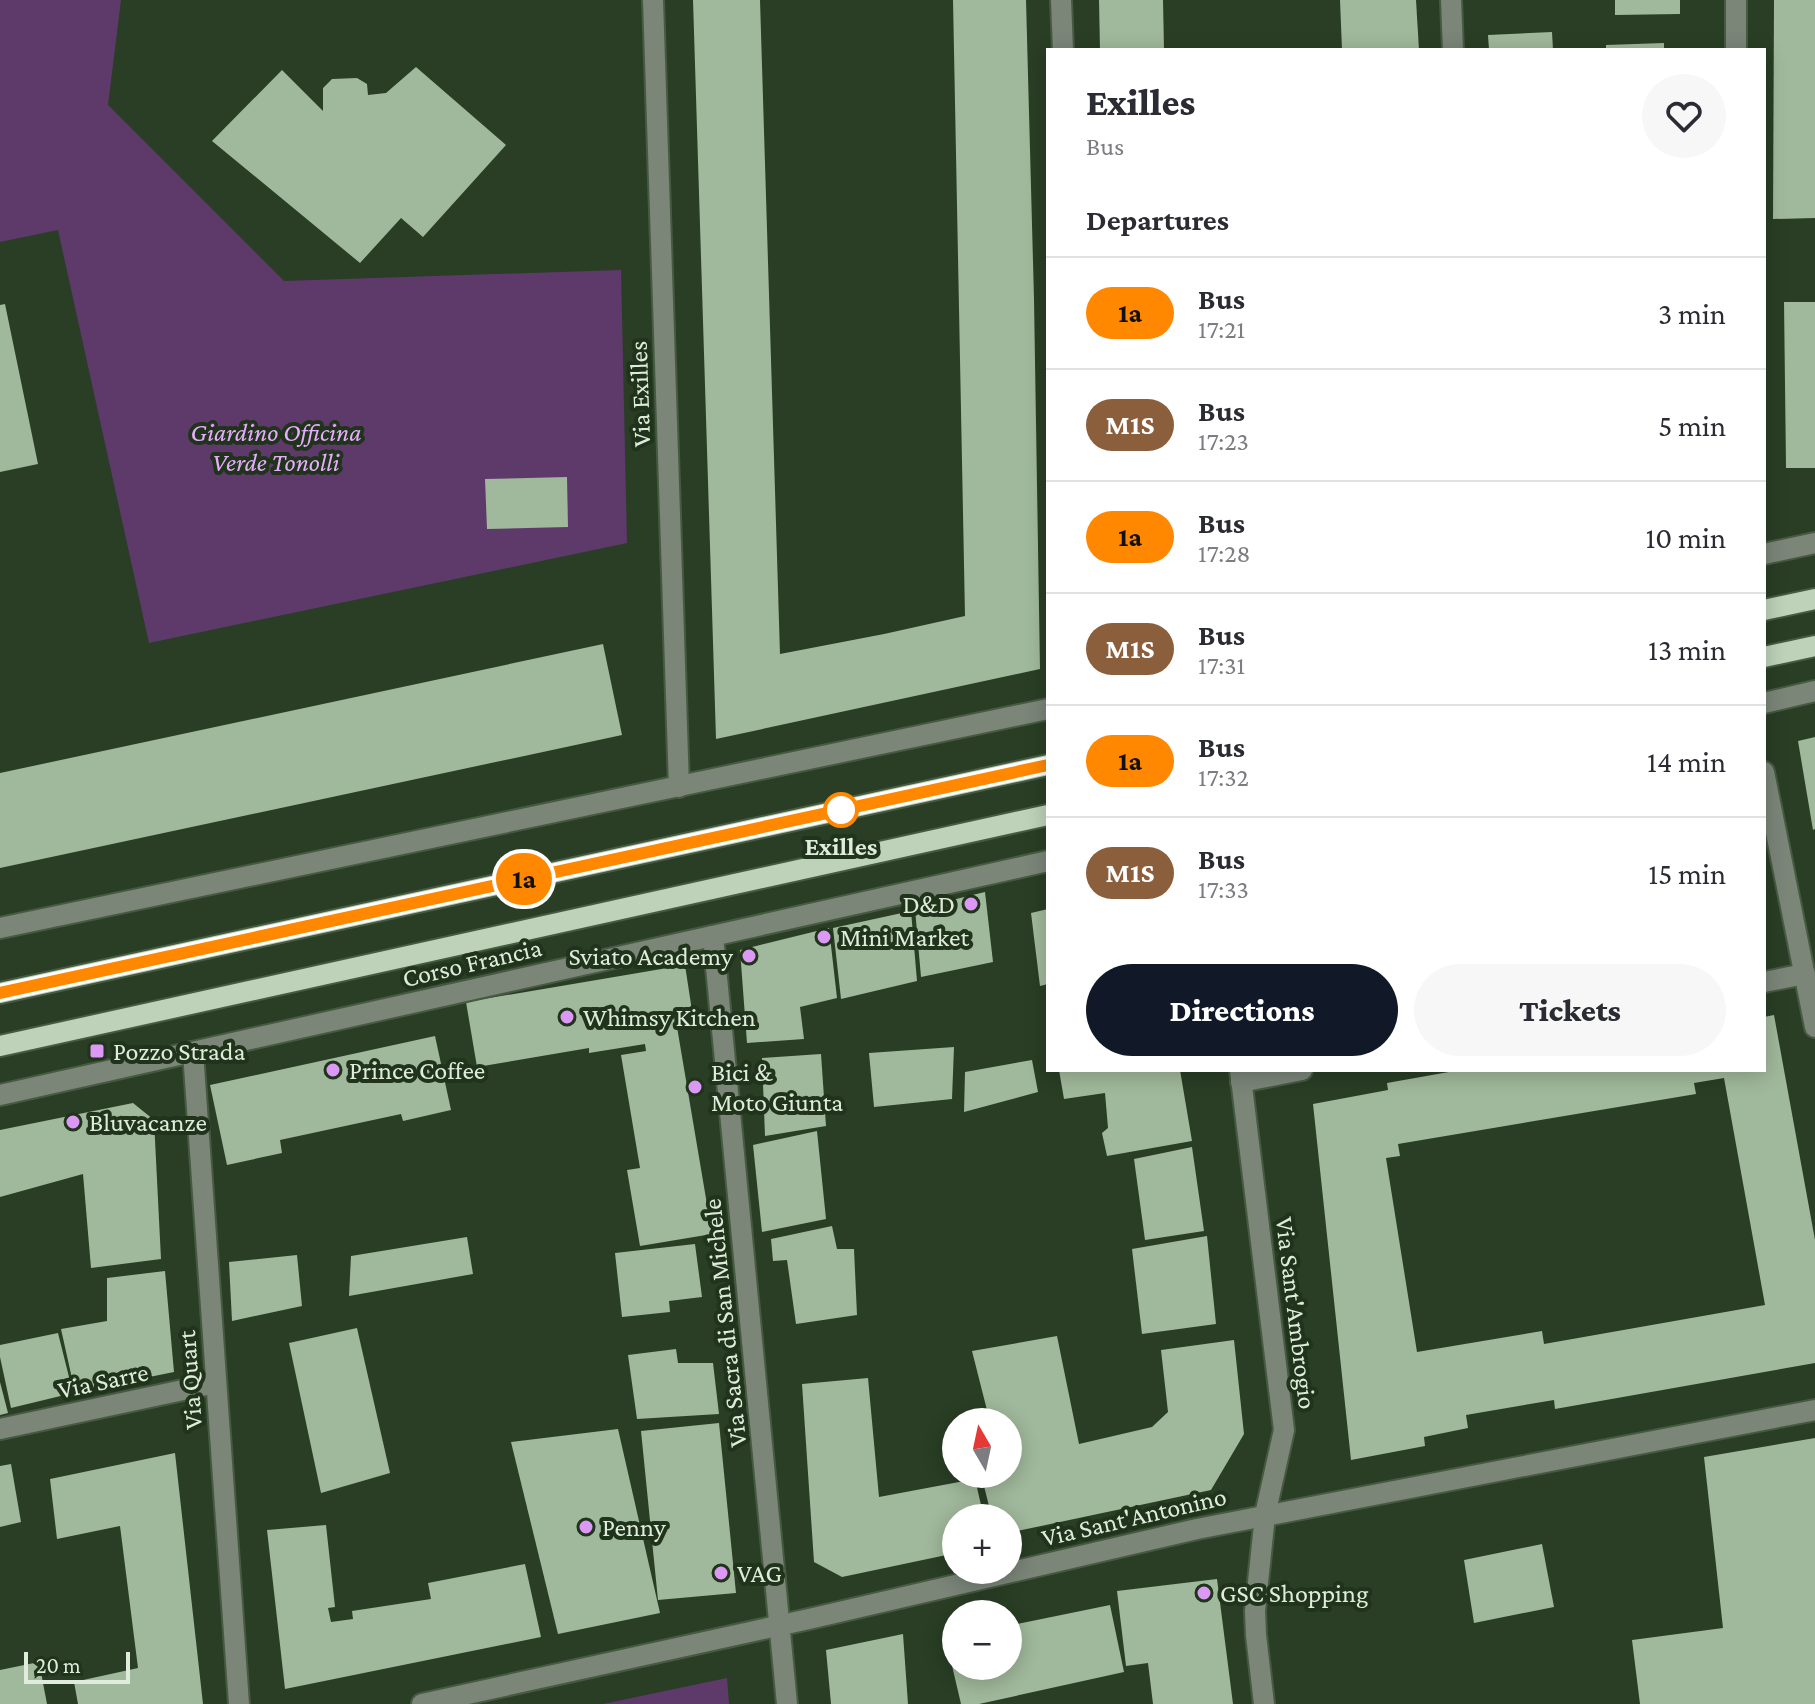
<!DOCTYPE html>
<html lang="en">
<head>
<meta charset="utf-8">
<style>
  :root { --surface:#fff; --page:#f7f7f7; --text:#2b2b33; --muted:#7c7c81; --line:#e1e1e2; --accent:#111827 }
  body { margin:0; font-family:"Crimson Pro",serif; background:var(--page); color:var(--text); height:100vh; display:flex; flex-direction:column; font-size:30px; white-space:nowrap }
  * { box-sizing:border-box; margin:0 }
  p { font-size:26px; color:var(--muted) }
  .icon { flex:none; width:44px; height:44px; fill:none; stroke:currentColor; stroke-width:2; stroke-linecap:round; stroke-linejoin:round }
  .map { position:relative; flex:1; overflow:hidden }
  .side { position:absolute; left:1046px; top:48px; width:720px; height:1024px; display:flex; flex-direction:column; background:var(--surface); border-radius:0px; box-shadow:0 4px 20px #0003 }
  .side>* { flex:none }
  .badge { padding:0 16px; border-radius:26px; font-size:28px; line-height:52px }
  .needle { width:52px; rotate:351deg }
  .buttons { position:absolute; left:942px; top:1408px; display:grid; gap:16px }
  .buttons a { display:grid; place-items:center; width:80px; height:80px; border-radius:50%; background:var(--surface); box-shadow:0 4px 20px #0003; font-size:40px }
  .scale { position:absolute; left:24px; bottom:20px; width:106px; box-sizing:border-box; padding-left:8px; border:4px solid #dfecdc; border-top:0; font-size:22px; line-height:28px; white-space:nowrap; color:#dfecdc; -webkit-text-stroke:6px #20331b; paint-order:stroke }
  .map>.badge { position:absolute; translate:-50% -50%; box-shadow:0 0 0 4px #fff }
  h2 { padding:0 40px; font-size:30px; line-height:72px }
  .round { display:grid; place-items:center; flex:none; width:84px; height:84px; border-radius:42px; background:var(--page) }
  .summary { display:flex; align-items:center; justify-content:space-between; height:136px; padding:0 40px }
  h1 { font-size:38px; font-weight:800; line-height:60px }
  .button { display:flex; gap:16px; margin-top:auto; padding:16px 40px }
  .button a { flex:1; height:92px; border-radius:48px; background:var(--accent); color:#fff; font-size:32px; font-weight:800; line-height:92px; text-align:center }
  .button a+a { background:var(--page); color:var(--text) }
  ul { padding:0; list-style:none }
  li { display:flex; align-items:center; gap:24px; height:112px; padding:0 40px; border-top:2px solid var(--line) }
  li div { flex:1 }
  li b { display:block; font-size:30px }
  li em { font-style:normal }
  li .badge { min-width:88px; font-weight:700; text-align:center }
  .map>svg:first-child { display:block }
  .green { fill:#5e3a6b }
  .building { fill:#a0b89b; fill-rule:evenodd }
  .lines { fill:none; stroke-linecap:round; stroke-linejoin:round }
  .minor-casing { stroke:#465a42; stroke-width:24 }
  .major-casing { stroke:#465a42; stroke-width:24 }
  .minor { stroke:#7b8578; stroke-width:20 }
  .major { stroke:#bdd2b8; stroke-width:20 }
  .line-casing { stroke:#fff; stroke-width:18 }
  .line { stroke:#f80; stroke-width:12 }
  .stop-dot { fill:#fff; stroke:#f80; stroke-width:4 }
  .poi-dot { fill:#db99f5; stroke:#20331b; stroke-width:3 }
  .labels { text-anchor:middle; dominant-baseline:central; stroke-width:8; stroke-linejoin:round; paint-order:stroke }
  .street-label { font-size:26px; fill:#dfecdc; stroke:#20331b }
  .park-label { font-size:26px; font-style:italic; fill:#e7acfe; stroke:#20331b }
  .stop-label { font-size:26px; font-weight:bold; fill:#dfecdc; stroke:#20331b }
  .poi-label { font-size:26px; fill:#dfecdc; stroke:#20331b; text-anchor:start }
</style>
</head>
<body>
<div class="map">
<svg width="1815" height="1704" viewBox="0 0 1815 1704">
  <rect width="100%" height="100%" fill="#293e25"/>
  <g class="green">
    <path d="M0 0H121L108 105 284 281 621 270 627 543 149 643 58 230 0 242Z"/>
    <path d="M727 1678 729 1704H603Z"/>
  </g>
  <g class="building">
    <path d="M693 0H760L780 654 884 634 965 616 953 0H1026L1034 299 1040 669 716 739Z"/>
    <path d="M1099 0H1163L1164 50H1100Z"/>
    <path d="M1340 0H1416L1419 50H1342Z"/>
    <path d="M1615 0H1680V14L1615 15Z"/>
    <path d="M1774 0H1815V218L1773 219Z"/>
    <path d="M1552 32 1553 50H1489L1488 35Z"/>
    <path d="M1664 43V50H1606V45Z"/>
    <path d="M416 67 506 145 423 237 401 218 360 263 212 141 282 70 323 111V88L332 79 357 78 367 84 368 95 386 93Z"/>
    <path d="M1784 302H1815V468H1786Z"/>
    <path d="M5 304 38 464 0 472V305Z"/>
    <path d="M567 477 568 527 487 529 485 479Z"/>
    <path d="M603 644 622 735 0 868V773Z"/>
    <path d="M1815 737V829L1813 830 1798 741Z"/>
    <path d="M985 892 993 962 921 977 915 909Z"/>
    <path d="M1048 909V984L1040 986 1031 913Z"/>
    <path d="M911 911 917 981 841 999 833 928Z"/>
    <path d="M829 928 837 998 800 1007 804 1039 747 1043 740 950Z"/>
    <path d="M685 965 694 1024 677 1027 712 1234 640 1246 627 1170 640 1168 621 1055 646 1051 645 1044 589 1053V1048L477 1067 466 1002Z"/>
    <path d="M1774 1015 1815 1240V1363L1555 1409 1554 1400 1466 1415 1468 1428 1424 1437 1425 1446 1351 1460 1313 1104 1388 1090 1387 1083 1460 1070H1764V1017ZM1724 1078 1765 1305 1544 1344 1542 1331 1417 1352 1386 1158 1400 1156 1398 1144 1696 1094 1694 1083Z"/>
    <path d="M435 1036 451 1110 403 1121 401 1114 280 1140 282 1153 227 1165 210 1085Z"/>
    <path d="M954 1047 952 1099 874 1107 869 1053Z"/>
    <path d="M821 1054 826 1126 765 1136 762 1058Z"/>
    <path d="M1032 1060 1038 1092 964 1112 965 1072Z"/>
    <path d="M1059 1070H1180L1192 1141 1107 1156 1102 1133 1108 1128 1105 1093 1064 1099Z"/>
    <path d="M133 1103 154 1120 161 1259 91 1268 83 1174 0 1197V1130Z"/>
    <path d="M817 1131 826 1219 762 1232 753 1145Z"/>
    <path d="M1192 1147 1204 1231 1145 1240 1134 1159Z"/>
    <path d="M832 1226 837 1249H854L857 1315 796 1324 787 1260 773 1261 771 1239Z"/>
    <path d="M1207 1236 1216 1324 1142 1334 1132 1249Z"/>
    <path d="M467 1237 473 1274 349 1296 351 1256Z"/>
    <path d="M695 1244 702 1297 669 1301 670 1312 622 1317 615 1253Z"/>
    <path d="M297 1255 302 1306 232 1321 229 1262Z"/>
    <path d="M165 1271 174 1372 75 1392 61 1329 107 1321V1278Z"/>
    <path d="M357 1328 390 1473 321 1493 289 1343Z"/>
    <path d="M58 1333 73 1393 11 1408 0 1357V1345Z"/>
    <path d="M1057 1336 1079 1444 1152 1427 1168 1412 1161 1350 1234 1340 1244 1434 1211 1490 1008 1533V1518H992L981 1474H1008V1422H990L972 1351Z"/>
    <path d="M676 1349 678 1363H713L719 1414 637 1419 628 1355Z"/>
    <path d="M868 1378 879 1497 975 1479 984 1518H956V1553L842 1577 814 1562 802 1384Z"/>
    <path d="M0 1382 8 1413 0 1415Z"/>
    <path d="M719 1423 736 1593 658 1600 641 1431Z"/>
    <path d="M618 1429 660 1613 558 1634 511 1442Z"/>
    <path d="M1815 1438V1704H1640L1632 1640 1723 1628 1704 1457Z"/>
    <path d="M175 1453 203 1704H78L74 1682 138 1668 120 1526 57 1539 50 1479Z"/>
    <path d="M11 1464 21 1522 0 1527V1466Z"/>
    <path d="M326 1525 335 1607 328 1608 331 1622 353 1619 352 1611 431 1599 428 1583 525 1564 541 1637 285 1689 267 1530Z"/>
    <path d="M1542 1544 1554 1607 1474 1623 1464 1560Z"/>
    <path d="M1217 1579 1233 1704H1153L1148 1663 1126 1666 1117 1591Z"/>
    <path d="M1110 1605 1124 1672 979 1704H961L946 1640 956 1637V1666H1008V1626Z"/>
    <path d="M903 1634 908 1704H831L826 1650Z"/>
    <path d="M39 1662 47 1704H0V1670Z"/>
  </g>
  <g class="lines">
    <defs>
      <g id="minor">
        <path d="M653 0 679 787"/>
        <path d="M1061 0 1063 50"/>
        <path d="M1451 0 1453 50"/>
        <path d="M1736 0V50"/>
        <path d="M1764 554 1815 543"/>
        <path d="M1764 703 1815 691"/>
        <path d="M1764 772 1815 1027"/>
        <path d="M0 928 1048 709"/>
        <path d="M713 936 787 1704"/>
        <path d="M1764 982 1805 974"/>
        <path d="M193 1052 239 1704"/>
        <path d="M1240 1070 1284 1430 1265 1515 1255 1611 1256 1635 1264 1704"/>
        <path d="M1241 1082 1302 1070"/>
        <path d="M0 1095 1048 861"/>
        <path d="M0 1429 216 1383"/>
        <path d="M422 1704 809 1619 1197 1529 1815 1410"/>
      </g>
      <g id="major">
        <path d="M1764 610 1815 599"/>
        <path d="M1764 657 1815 646"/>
        <path d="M0 993 1048 765"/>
        <path d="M0 1046 1048 815"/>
      </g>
    </defs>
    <use href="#minor" class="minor-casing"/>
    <use href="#major" class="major-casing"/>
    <use href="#minor" class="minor"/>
    <use href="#major" class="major"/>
  </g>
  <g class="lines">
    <defs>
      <path id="line" d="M0 993 1048 765"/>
    </defs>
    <use href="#line" class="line-casing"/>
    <use href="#line" class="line"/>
  </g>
  <circle class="stop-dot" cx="841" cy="810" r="16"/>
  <g class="poi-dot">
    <circle cx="971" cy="904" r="8"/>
    <circle cx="824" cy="937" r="8"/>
    <circle cx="749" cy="956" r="8"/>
    <circle cx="567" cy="1017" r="8"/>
    <rect x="89" y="1043" width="16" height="16" rx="4"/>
    <circle cx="333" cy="1070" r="8"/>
    <circle cx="695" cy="1087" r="8"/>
    <circle cx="73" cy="1122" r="8"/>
    <circle cx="586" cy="1527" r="8"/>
    <circle cx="721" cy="1573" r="8"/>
    <circle cx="1204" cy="1593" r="8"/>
  </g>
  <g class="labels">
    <g class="street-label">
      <text transform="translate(640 394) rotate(-92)">Via Exilles</text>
      <text transform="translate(472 963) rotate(-13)">Corso Francia</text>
      <text transform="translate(1296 1313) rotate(83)">Via Sant'Ambrogio</text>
      <text transform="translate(725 1323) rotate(-96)">Via Sacra di San Michele</text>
      <text transform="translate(190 1380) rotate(-94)">Via Quart</text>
      <text transform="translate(103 1381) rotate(-12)">Via Sarre</text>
      <text transform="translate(1134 1517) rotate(-13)">Via Sant'Antonino</text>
    </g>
    <g class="park-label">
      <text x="276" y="432">Giardino Officina<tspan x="276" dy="30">Verde Tonolli</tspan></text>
    </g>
    <g class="stop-label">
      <text x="841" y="846">Exilles</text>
    </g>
    <g class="poi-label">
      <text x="955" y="904" text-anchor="end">D&amp;D</text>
      <text x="840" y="937">Mini Market</text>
      <text x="733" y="956" text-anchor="end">Sviato Academy</text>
      <text x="583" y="1017">Whimsy Kitchen</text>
      <text x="113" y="1051">Pozzo Strada</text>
      <text x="349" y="1070">Prince Coffee</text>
      <text x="711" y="1072">Bici &amp;<tspan x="711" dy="30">Moto Giunta</tspan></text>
      <text x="89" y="1122">Bluvacanze</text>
      <text x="602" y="1527">Penny</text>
      <text x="737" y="1573">VAG</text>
      <text x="1220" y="1593">GSC Shopping</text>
    </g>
  </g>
</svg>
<div class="buttons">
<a><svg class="needle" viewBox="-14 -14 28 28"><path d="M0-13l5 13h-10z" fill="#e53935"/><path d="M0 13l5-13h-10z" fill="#7c7c81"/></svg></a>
<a>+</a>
<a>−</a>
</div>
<div class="scale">20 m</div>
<b class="badge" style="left:524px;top:879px;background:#f80;color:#111">1a</b>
<section class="side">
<div class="summary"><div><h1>Exilles</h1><p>Bus</p></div><a class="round"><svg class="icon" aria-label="heart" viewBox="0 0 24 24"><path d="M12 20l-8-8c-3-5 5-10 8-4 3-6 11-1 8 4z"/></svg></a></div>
<h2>Departures</h2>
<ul>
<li><span class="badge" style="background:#f80;color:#111">1a</span><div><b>Bus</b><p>17:21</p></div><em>3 min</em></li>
<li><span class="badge" style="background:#8b5e3c;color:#fff">M1S</span><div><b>Bus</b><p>17:23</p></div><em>5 min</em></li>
<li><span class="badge" style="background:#f80;color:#111">1a</span><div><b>Bus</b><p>17:28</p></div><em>10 min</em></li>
<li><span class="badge" style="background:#8b5e3c;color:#fff">M1S</span><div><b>Bus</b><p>17:31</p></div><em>13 min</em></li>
<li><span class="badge" style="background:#f80;color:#111">1a</span><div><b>Bus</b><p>17:32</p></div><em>14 min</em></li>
<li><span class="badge" style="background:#8b5e3c;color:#fff">M1S</span><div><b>Bus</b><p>17:33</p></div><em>15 min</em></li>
</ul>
<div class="button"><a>Directions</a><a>Tickets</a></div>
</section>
</div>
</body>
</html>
